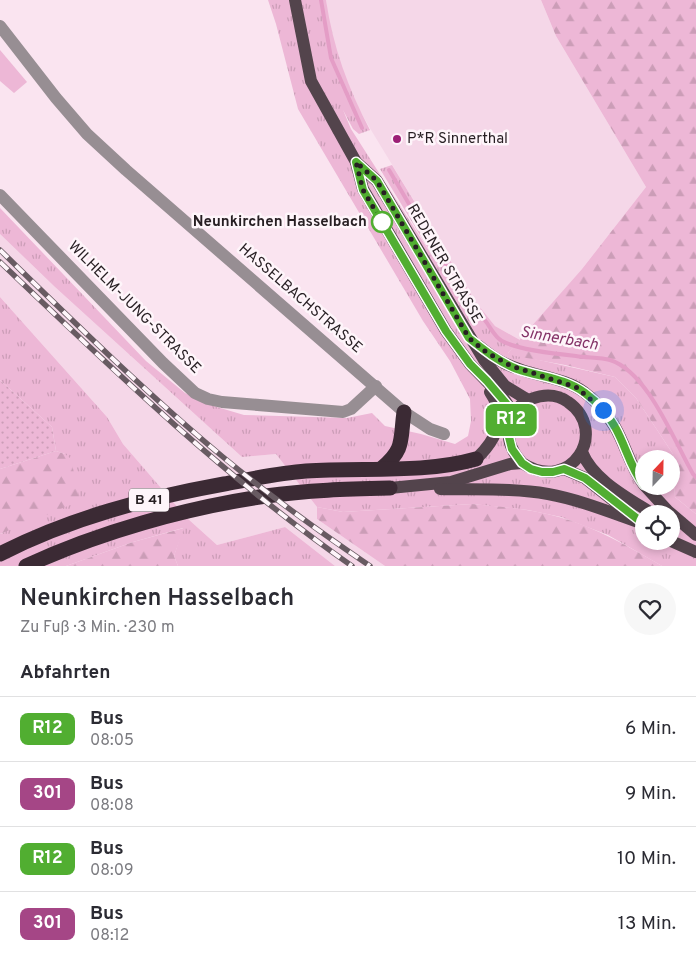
<!DOCTYPE html>
<html lang="de">
<head>
<meta charset="utf-8">
<style>
  :root { --surface:#fff; --page:#f7f7f7; --text:#2b2b33; --muted:#7c7c81; --line:#e1e1e2 }
  body { margin:0; font-family:Overpass,sans-serif; background:var(--page); color:var(--text); height:100vh; display:flex; flex-direction:column; font-size:19px; white-space:nowrap }
  * { box-sizing:border-box; margin:0 }
  p { font-size:16px; color:var(--muted) }
  .icon { flex:none; width:28px; height:28px; fill:none; stroke:currentColor; stroke-width:2; stroke-linecap:round; stroke-linejoin:round }
  .map { position:relative; height:566px; overflow:hidden }
  .details { display:flex; flex-direction:column; background:var(--surface); flex:1 }
  .details>* { flex:none }
  .badge { padding:0 10px; border-radius:8px; font-size:18px; line-height:32px }
  .needle { width:32px; rotate:22deg }
  .buttons { position:absolute; left:635px; top:450px; display:grid; gap:10px }
  .buttons a { display:grid; place-items:center; width:45px; height:45px; border-radius:50%; background:var(--surface); box-shadow:0 2px 8px #0003; font-size:25px }
  .you { position:absolute; width:25px; height:25px; margin:-12px; border:4px solid #fff; border-radius:50%; background:#1a73e8; box-shadow:0 0 0 8px #1a73e833 }
  .map>.badge { position:absolute; translate:-50% -50%; box-shadow:0 0 0 2px #fff }
  h2 { padding:0 20px; font-size:19px; line-height:45px }
  .round { display:grid; place-items:center; flex:none; width:52px; height:52px; border-radius:26px; background:var(--page) }
  .summary { display:flex; align-items:center; justify-content:space-between; height:85px; padding:0 20px }
  h1 { font-size:24px; font-weight:600; line-height:38px }
  ul { padding:0; list-style:none }
  li { display:flex; align-items:center; gap:15px; height:65px; padding:0 20px; border-top:1px solid var(--line) }
  li div { flex:1 }
  li b { display:block; font-size:19px }
  li em { font-style:normal }
  li .badge { min-width:55px; font-weight:700; text-align:center }
  .map>svg:first-child { display:block }
  .built { fill:#f5d7e8 }
  .grass { fill:url(#grass-tufts); fill-rule:evenodd }
  .forest { fill:url(#forest-firs) }
  .park { fill:#edb7d6 }
  .garden { fill:url(#garden-dots) }
  .lines { fill:none; stroke-linecap:round; stroke-linejoin:round }
  .stream { stroke:#e49dc6; stroke-width:4 }
  .minor { stroke:#978e93; stroke-width:12 }
  .major { stroke:#53444c; stroke-width:12 }
  .highway { stroke:#3b2a34; stroke-width:15 }
  .rail-casing { stroke:#685b62; stroke-width:5.5 }
  .rail { stroke:#fef5fa; stroke-width:4; stroke-dasharray:11; stroke-linecap:butt }
  .line-casing { stroke:#fff; stroke-width:11 }
  .line { stroke:#51ae31; stroke-width:8 }
  .walk { stroke:#271f23; stroke-width:5; stroke-dasharray:0 9 }
  .poi-dot { fill:#9c1f76; stroke:#fef5fa; stroke-width:2 }
  .stop-dot { fill:#fff; stroke:#51ae31; stroke-width:2.5 }
  .labels { text-anchor:middle; dominant-baseline:central; stroke-width:5; stroke-linejoin:round; paint-order:stroke }
  .shield { fill:#fef5fa; stroke:#685f64; stroke-width:1 }
  .shield-label { font-size:14px; font-weight:bold; fill:#271f23 }
  .poi-label { font-size:15px; fill:#271f23; stroke:#fef5fa; text-anchor:start }
  .stop-label { font-size:15px; font-weight:bold; fill:#271f23; stroke:#fef5fa; text-anchor:end }
  .street-label { font-size:15px; fill:#271f23; stroke:#fef5fa }
  .water-label { font-size:16px; font-style:italic; fill:#843267; stroke:#fef5fa }
</style>
</head>
<body>
<div class="map">
<svg width="696" height="566" viewBox="0 0 696 566">
  <defs>
    <pattern id="grass-tufts" width="24" height="20" patternUnits="userSpaceOnUse" patternTransform="scale(1.25)"><rect width="24" height="20" fill="#edb7d6"/><path d="M3 7l-1-3M5 7V3M7 7l1-3M15 17l-1-3M17 17v-4M19 17l1-3" fill="none" stroke="#cb9db7"/></pattern>
    <pattern id="forest-firs" width="22" height="20" patternUnits="userSpaceOnUse" patternTransform="scale(1.25)"><rect width="22" height="20" fill="#edb7d6"/><path d="M5 1l3.5 6h-7zM16 11l3.5 6h-7z" fill="#cb9db7"/></pattern>
    <pattern id="garden-dots" width="8" height="8" patternUnits="userSpaceOnUse" patternTransform="scale(1.25)"><rect width="8" height="8" fill="#edb7d6"/><path d="M2 2h.1M6 6h.1" fill="none" stroke="#cb9db7" stroke-width="1.8" stroke-linecap="round"/></pattern>
  </defs>
  <rect width="100%" height="100%" fill="#fae4f0"/>
  <g class="built">
    <path d="M326 0H541L556 36 646 187 582 269 520 340 495 326 475 301 371 130 360 111 338 60 329 24Z"/>
    <path d="M0 234 55 287 242 457 276 454 317 507V519L385 566H335L285 527 217 545 187 518 123 444 107 417 0 297Z"/>
  </g>
  <g class="grass">
    <path d="M268 0H326C333 47 348 88 370 130L359 134 353 129 343 110 351 129 438 265 380 169 392 165 475 301 495 326 520 340 508 353 615 377 636 398 673 454 675 497 696 514V566H662L608 535 561 517 528 510 472 504 343 512 317 507 276 454 242 457 55 287 0 234V208L146 361 185 393 217 407 244 415 347 418 372 413 385 426 421 434 455 444 468 436 471 421 470 399 450 361 423 321 298 109 276 24ZM644 459H671V486H644ZM644 514H671V541H644Z"/>
    <path d="M0 297 107 417 123 444 187 518 217 545 285 527 335 566H178L174 556 183 528 133 542 66 566H0V534L3 533 65 454 56 451 52 427 0 380Z"/>
  </g>
  <g class="forest">
    <path d="M541 0H696V514L675 497 673 454 636 398 615 377 565 365 510 355 508 353 582 269 646 187 556 36Z"/>
    <path d="M56 451 65 454 71 459 80 501 0 534V469Z"/>
    <path d="M472 504C502 507 531 509 559 517 596 527 629 547 662 566H385L317 519V507L343 512Z"/>
    <path d="M184 528 174 556 178 566H66L133 542Z"/>
  </g>
  <path class="park" d="M0 50 27 82 14 93 0 81Z"/>
  <path class="garden" d="M0 380 52 427 56 451 0 469Z"/>
  <g class="lines">
    <g class="stream">
      <path d="M321 0 331 58 362 128"/>
      <path d="M389 170C420 222 450 276 487 323 491 329 496 338 502 341 518 350 556 354 576 356 587 358 600 357 610 360 648 372 674 441 693 474L696 477"/>
    </g>
    <g class="minor">
      <path d="M0 26 56 98 87 134 126 170 404 412 430 429 444 434"/>
      <path d="M0 195 163 363 195 393 208 399 222 402 343 412 351 409 376 386"/>
    </g>
    <g class="major">
      <path d="M295 0 311 81 356 162 363 189 446 331 470 364 504 399 510 408 512 417"/>
      <path d="M356 162 377 181 484 360 505 386 528 400"/>
      <path d="M479 346C491 356 504 365 519 369 540 377 565 378 584 392 596 401 607 414 615 427 626 446 630 467 644 485"/>
      <path d="M582 452C593 480 628 498 653 514"/>
      <path d="M476 459C496 440 508 418 490 392"/>
      <path d="M564 469 585 478 634 517"/>
      <path d="M645 486 668 511 696 535"/>
      <path d="M390 488 451 482 510 464 522 463C571 495 610 431 568 402 557 394 544 394 531 399 512 406 503 432 513 450 515 455 519 459 522 463"/>
      <path d="M440 489C476 490 513 488 548 494 581 500 612 513 644 524"/>
      <path d="M671 541 696 552"/>
    </g>
    <g class="highway">
      <path d="M382 468C405 449 400 440 404 412"/>
      <path d="M0 554C70 518 147 498 224 484 251 479 279 473 306 471 362 467 423 474 476 459"/>
      <path d="M26 566C100 532 185 508 266 496 307 490 349 489 390 488"/>
    </g>
    <defs>
      <g id="rail">
        <path d="M0 250C73 321 145 392 223 457 270 496 320 532 370 566"/>
        <path d="M0 262C112 369 224 477 352 566"/>
      </g>
    </defs>
    <use href="#rail" class="rail-casing"/>
    <use href="#rail" class="rail"/>
  </g>
  <g class="lines">
    <defs>
      <path id="line" d="M644 485C630 468 626 446 615 427 608 414 597 402 585 393 565 378 540 377 517 369 499 362 484 350 469 338L377 181 356 162 363 190 446 331 470 364 487 381 510 408 512 418 508 433 512 449 522 463 531 469 542 472H553L564 469 585 478 644 524"/>
    </defs>
    <use href="#line" class="line-casing"/>
    <use href="#line" class="line"/>
    <path class="walk" d="M382 222 363 190 356 162 377 181 469 338 486 352 511 366 576 387 603 410"/>
  </g>
  <circle class="poi-dot" cx="397" cy="139" r="5"/>
  <circle class="stop-dot" cx="382" cy="222" r="10"/>
  <g class="labels">
    <rect class="shield" x="129" y="488.5" width="40" height="23" rx="4"/>
    <g class="shield-label">
      <text x="149" y="500">B 41</text>
    </g>
    <g class="poi-label">
      <text x="407" y="139">P*R Sinnerthal</text>
    </g>
    <g class="stop-label">
      <text x="367" y="222">Neunkirchen Hasselbach</text>
    </g>
    <g class="street-label">
      <text transform="translate(444 264) rotate(60)">REDENER STRASSE</text>
      <text transform="translate(300 299) rotate(41)">HASSELBACHSTRASSE</text>
      <text transform="translate(134 308) rotate(45)">WILHELM-JUNG-STRASSE</text>
    </g>
    <g class="water-label">
      <text transform="translate(559 339) rotate(10)">Sinnerbach</text>
    </g>
  </g>
</svg>
<div class="buttons">
<a><svg class="needle" viewBox="-14 -14 28 28"><path d="M0-13l5 13h-10z" fill="#e53935"/><path d="M0 13l5-13h-10z" fill="#7c7c81"/></svg></a>
<a><svg class="icon" aria-label="locate" viewBox="0 0 24 24"><circle cx="12" cy="12" r="6"/><path d="M12 2v4M12 18v4M2 12h4M18 12h4"/></svg></a>
</div>
<div class="you" style="left:603px;top:410px"></div>
<b class="badge" style="left:511px;top:420px;background:#51ae31;color:#fff">R12</b>
</div>
<section class="details">
<div class="summary"><div><h1>Neunkirchen Hasselbach</h1><p>Zu Fuß · 3 Min. · 230 m</p></div><a class="round"><svg class="icon" aria-label="heart" viewBox="0 0 24 24"><path d="M12 20l-8-8c-3-5 5-10 8-4 3-6 11-1 8 4z"/></svg></a></div>
<h2>Abfahrten</h2>
<ul>
<li><span class="badge" style="background:#51ae31;color:#fff">R12</span><div><b>Bus</b><p>08:05</p></div><em>6 Min.</em></li>
<li><span class="badge" style="background:#a54686;color:#fff">301</span><div><b>Bus</b><p>08:08</p></div><em>9 Min.</em></li>
<li><span class="badge" style="background:#51ae31;color:#fff">R12</span><div><b>Bus</b><p>08:09</p></div><em>10 Min.</em></li>
<li><span class="badge" style="background:#a54686;color:#fff">301</span><div><b>Bus</b><p>08:12</p></div><em>13 Min.</em></li>
</ul>
</section>
</body>
</html>
